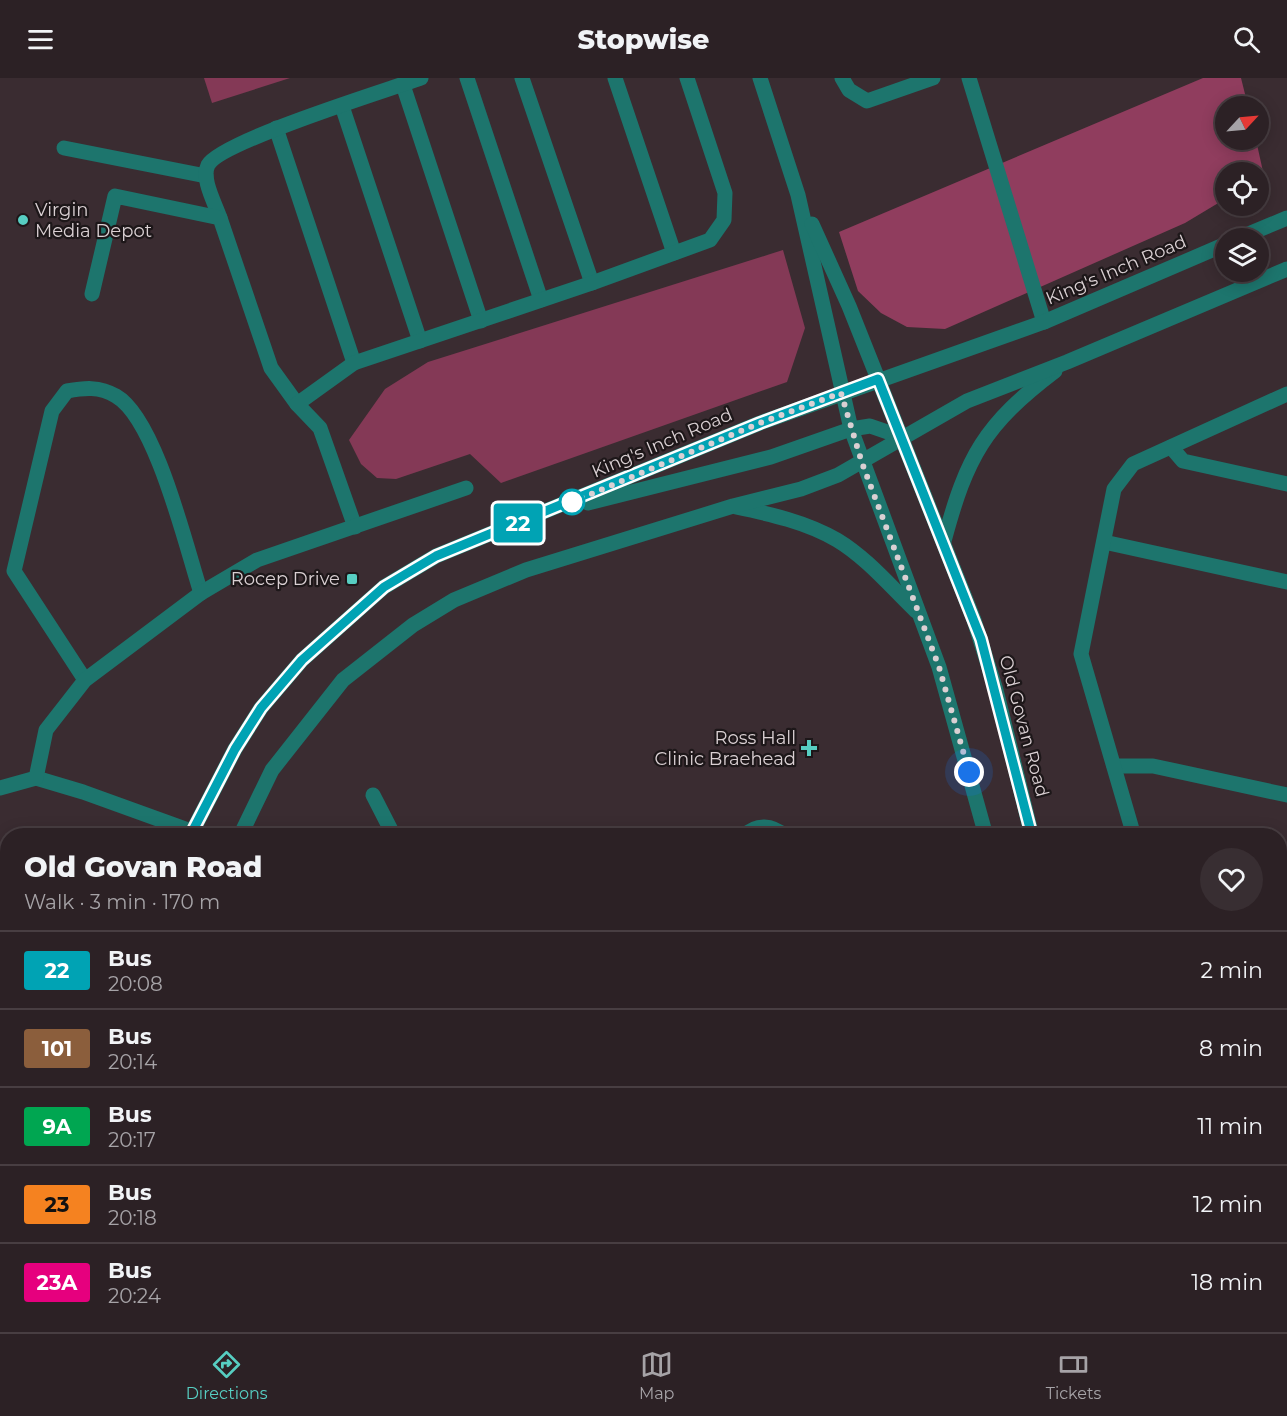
<!DOCTYPE html>
<html lang="en">
<head>
<meta charset="utf-8">
<style>
  :root { --surface:#2c2125; --page:#382e32; --text:#f1f3f6; --muted:#a6a3a7; --line:#483e42; --accent:#57cec2 }
  body { margin:0; font-family:Montserrat,sans-serif; background:var(--page); color:var(--text); height:100vh; display:flex; flex-direction:column; font-size:22px; white-space:nowrap }
  * { box-sizing:border-box; margin:0 }
  p { font-size:20px; color:var(--muted) }
  .icon { flex:none; width:33px; height:33px; fill:none; stroke:currentColor; stroke-width:2; stroke-linecap:round; stroke-linejoin:round }
  .map { position:relative; flex:1; overflow:hidden }
  .details { position:absolute; left:0px; top:750px; width:1287px; height:504px; display:flex; flex-direction:column; background:var(--surface); border-radius:24px 24px 0 0; box-shadow:0 3px 15px #0003,0 0 0 2px var(--line) }
  .details>* { flex:none }
  .badge { padding:0 12px; border-radius:4px; font-size:21px; line-height:39px }
  .needle { width:39px; rotate:64deg }
  .controls { position:absolute; left:1215px; top:18px; display:grid; gap:12px }
  .controls a { display:grid; place-items:center; width:54px; height:54px; border-radius:50%; background:var(--surface); box-shadow:0 3px 15px #0003,0 0 0 2px var(--line); font-size:30px }
  .you { position:absolute; width:30px; height:30px; margin:-15px; border:4px solid #fff; border-radius:50%; background:#1a73e8; box-shadow:0 0 0 9px #1a73e833 }
  .map>.badge { position:absolute; translate:-50% -50%; box-shadow:0 0 0 3px #fff }
  .round { display:grid; place-items:center; flex:none; width:63px; height:63px; border-radius:32px; background:var(--page) }
  .overview { display:flex; align-items:center; justify-content:space-between; height:102px; padding:0 24px }
  h1 { font-size:28px; font-weight:800; line-height:45px }
  ul { padding:0; list-style:none }
  li { display:flex; align-items:center; gap:18px; height:78px; padding:0 24px; border-top:2px solid var(--line) }
  li div { flex:1 }
  li b { display:block; font-size:22px }
  li em { font-style:normal }
  li .badge { min-width:66px; font-weight:700; text-align:center }
  header { display:flex; justify-content:space-between; align-items:center; height:78px; padding:0 24px; background:var(--surface); font-size:27px; font-weight:800 }
  .tab-bar { display:flex; justify-content:space-around; align-items:center; height:84px; border-top:2px solid var(--line); background:var(--surface); font-size:16px; color:var(--muted) }
  .tab-bar a { display:grid; justify-items:center; gap:3px }
  .tab-bar .current { color:var(--accent) }
  .map>svg:first-child { display:block }
  .green { fill:#843956 }
  .forest { fill:#903d5e }
  .lines { fill:none; stroke-linecap:round; stroke-linejoin:round }
  .minor { stroke:#1d756d; stroke-width:15 }
  .highway { stroke:#4dc4b9; stroke-width:18 }
  .line-casing { stroke:#fff; stroke-width:14 }
  .line { stroke:#00a3b4; stroke-width:9 }
  .walk { stroke:#dad0d3; stroke-width:6; stroke-dasharray:0 10.8 }
  .poi-dot { fill:#57cec2; stroke:#1d1719; stroke-width:2 }
  .stop-dot { fill:#fff; stroke:#00a3b4; stroke-width:3 }
  .labels { text-anchor:middle; dominant-baseline:central; stroke-width:4.5; stroke-linejoin:round; paint-order:stroke }
  .poi-label { font-size:18px; fill:#dad0d3; stroke:#1d1719; text-anchor:end }
  .street-label { font-size:18px; fill:#dad0d3; stroke:#1d1719 }
</style>
</head>
<body>
<header><svg class="icon" aria-label="menu" viewBox="0 0 24 24"><path d="M4 6h16M4 12h16M4 18h16"/></svg>Stopwise<svg class="icon" aria-label="search" viewBox="0 0 24 24"><circle cx="10" cy="10" r="6"/><path d="M15 15l6 6"/></svg></header>
<div class="map">
<svg width="1287" height="1254" viewBox="0 0 1287 1254">
  <rect width="100%" height="100%" fill="#3a2c31"/>
  <g class="green">
    <path d="M204 0H290L212 25Z"/>
    <path d="M783 172 805 250 787 304 501 405 470 376 396 401 377 400 361 386 349 362 385 311 428 284Z"/>
  </g>
  <path class="forest" d="M1203 0H1241L1248 28H1226V62H1256L1264 98 1259 102 1258 94H1226L1225 121 1185 145 945 251 907 249 881 235 858 213 839 154Z"/>
  <g class="lines">
    <g class="minor">
      <path d="M467 0 541 222"/>
      <path d="M522 0 592 205"/>
      <path d="M615 0 674 175"/>
      <path d="M760 0 798 117 851 351 939 589 986 758"/>
      <path d="M842 0 849 12 867 23 933 0"/>
      <path d="M969 0 1044 244"/>
      <path d="M403 7 481 243"/>
      <path d="M342 28 420 263"/>
      <path d="M276 50 354 285"/>
      <path d="M64 70 206 98"/>
      <path d="M220 140C215 125 201 101 208 87 221 63 388 12 421 0"/>
      <path d="M812 146 849 228 974 542 996 612 1032 758"/>
      <path d="M1239 160 1287 140"/>
      <path d="M92 216 115 118 220 140 271 290 297 326"/>
      <path d="M1171 369 1183 383 1287 406"/>
      <path d="M588 425 771 379 851 351 870 348 902 359"/>
      <path d="M736 429C770 436 806 444 837 462 867 480 891 509 916 533"/>
      <path d="M355 449 320 350 297 326 354 285 592 205 710 162 724 142 725 115 687 0"/>
      <path d="M944 463C967 378 984 347 1055 293"/>
      <path d="M1104 464 1287 504"/>
      <path d="M85 602 14 493 52 333 67 313C84 310 99 308 116 318 156 341 186 469 201 515"/>
      <path d="M1114 688H1153L1287 717"/>
      <path d="M36 700 83 714 191 753"/>
      <path d="M0 710 36 700 46 652 85 602 201 515 257 482 466 410"/>
      <path d="M373 717 394 758"/>
      <path d="M190 758 235 671 261 630 302 582 384 509 436 478 760 345 1044 244 1226 166"/>
      <path d="M240 758 272 692 343 602 413 547 454 522 526 492 733 428 801 411 838 397 967 323 1067 284 1287 191"/>
      <path d="M744 758C757 745 772 747 785 758"/>
      <path d="M1134 758 1081 576 1114 411 1133 386 1287 316"/>
      <path d="M1280 790 1287 792"/>
      <path d="M1280 922 1287 923"/>
      <path d="M1280 1074 1287 1075"/>
      <path d="M1280 1115 1287 1116"/>
      <path d="M0 1234 8 1228"/>
      <path d="M1065 1246 1066 1254"/>
      <path d="M1114 1246 1115 1254"/>
      <path d="M45 1254 50 1246"/>
      <path d="M1286 1254 1287 1247"/>
    </g>
    <g class="highway">
      <path d="M1039 1246 1045 1254"/>
      <path d="M611 1254 624 1246"/>
      <path d="M691 1254 708 1246"/>
    </g>
  </g>
  <g class="lines">
    <defs>
      <path id="line" d="M190 758 235 671 261 630 302 582 384 509 436 478 760 345 878 301 981 561 1032 758"/>
    </defs>
    <use href="#line" class="line-casing"/>
    <use href="#line" class="line"/>
    <path class="walk" d="M572 424 760 345 841 315 862 385 939 589 969 694"/>
  </g>
  <g class="poi-dot">
    <circle cx="23" cy="142" r="6"/>
    <rect x="346" y="495" width="12" height="12" rx="3"/>
    <path d="M806 661h6v6h6v6h-6v6h-6v-6h-6v-6h6z"/>
  </g>
  <circle class="stop-dot" cx="572" cy="424" r="12"/>
  <g class="labels">
    <g class="poi-label">
      <text x="35" y="132" text-anchor="start">Virgin<tspan x="35" dy="21">Media Depot</tspan></text>
      <text x="340" y="501">Rocep Drive</text>
      <text x="796" y="660">Ross Hall<tspan x="796" dy="21">Clinic Braehead</tspan></text>
    </g>
    <g class="street-label">
      <text transform="translate(1116 192) rotate(-23)">King's Inch Road</text>
      <text transform="translate(662 365) rotate(-23)">King's Inch Road</text>
      <text transform="translate(1024 648) rotate(75)">Old Govan Road</text>
    </g>
  </g>
</svg>
<div class="controls">
<a><svg class="needle" viewBox="-14 -14 28 28"><path d="M0-13l5 13h-10z" fill="#e53935"/><path d="M0 13l5-13h-10z" fill="#a6a3a7"/></svg></a>
<a><svg class="icon" aria-label="locate" viewBox="0 0 24 24"><circle cx="12" cy="12" r="6"/><path d="M12 2v4M12 18v4M2 12h4M18 12h4"/></svg></a>
<a><svg class="icon" aria-label="layers" viewBox="0 0 24 24"><path d="M12 4l9 5-9 5-9-5zM3 14l9 5 9-5"/></svg></a>
</div>
<div class="you" style="left:969px;top:694px"></div>
<b class="badge" style="left:518px;top:445px;background:#00a3b4;color:#fff">22</b>
<section class="details">
<div class="overview"><div><h1>Old Govan Road</h1><p>Walk · 3 min · 170 m</p></div><a class="round"><svg class="icon" aria-label="heart" viewBox="0 0 24 24"><path d="M12 20l-8-8c-3-5 5-10 8-4 3-6 11-1 8 4z"/></svg></a></div>
<ul>
<li><span class="badge" style="background:#00a3b4;color:#fff">22</span><div><b>Bus</b><p>20:08</p></div><em>2 min</em></li>
<li><span class="badge" style="background:#8b5e3c;color:#fff">101</span><div><b>Bus</b><p>20:14</p></div><em>8 min</em></li>
<li><span class="badge" style="background:#00a651;color:#fff">9A</span><div><b>Bus</b><p>20:17</p></div><em>11 min</em></li>
<li><span class="badge" style="background:#f58220;color:#111">23</span><div><b>Bus</b><p>20:18</p></div><em>12 min</em></li>
<li><span class="badge" style="background:#e6007e;color:#fff">23A</span><div><b>Bus</b><p>20:24</p></div><em>18 min</em></li>
</ul>
</section>
</div>
<nav class="tab-bar">
<a class="current"><svg class="icon" aria-label="directions" viewBox="0 0 24 24"><path d="M12 3l9 9-9 9-9-9zM9 14v-3h6M13 9l2 2-2 2"/></svg>Directions</a>
<a><svg class="icon" aria-label="map" viewBox="0 0 24 24"><path d="M3 6l6-2 6 2 6-2v14l-6 2-6-2-6 2zM9 4v14M15 6v14"/></svg>Map</a>
<a><svg class="icon" aria-label="tickets" viewBox="0 0 24 24"><path d="M3 7h18v10H3zM15 7v10"/></svg>Tickets</a>
</nav>
</body>
</html>
